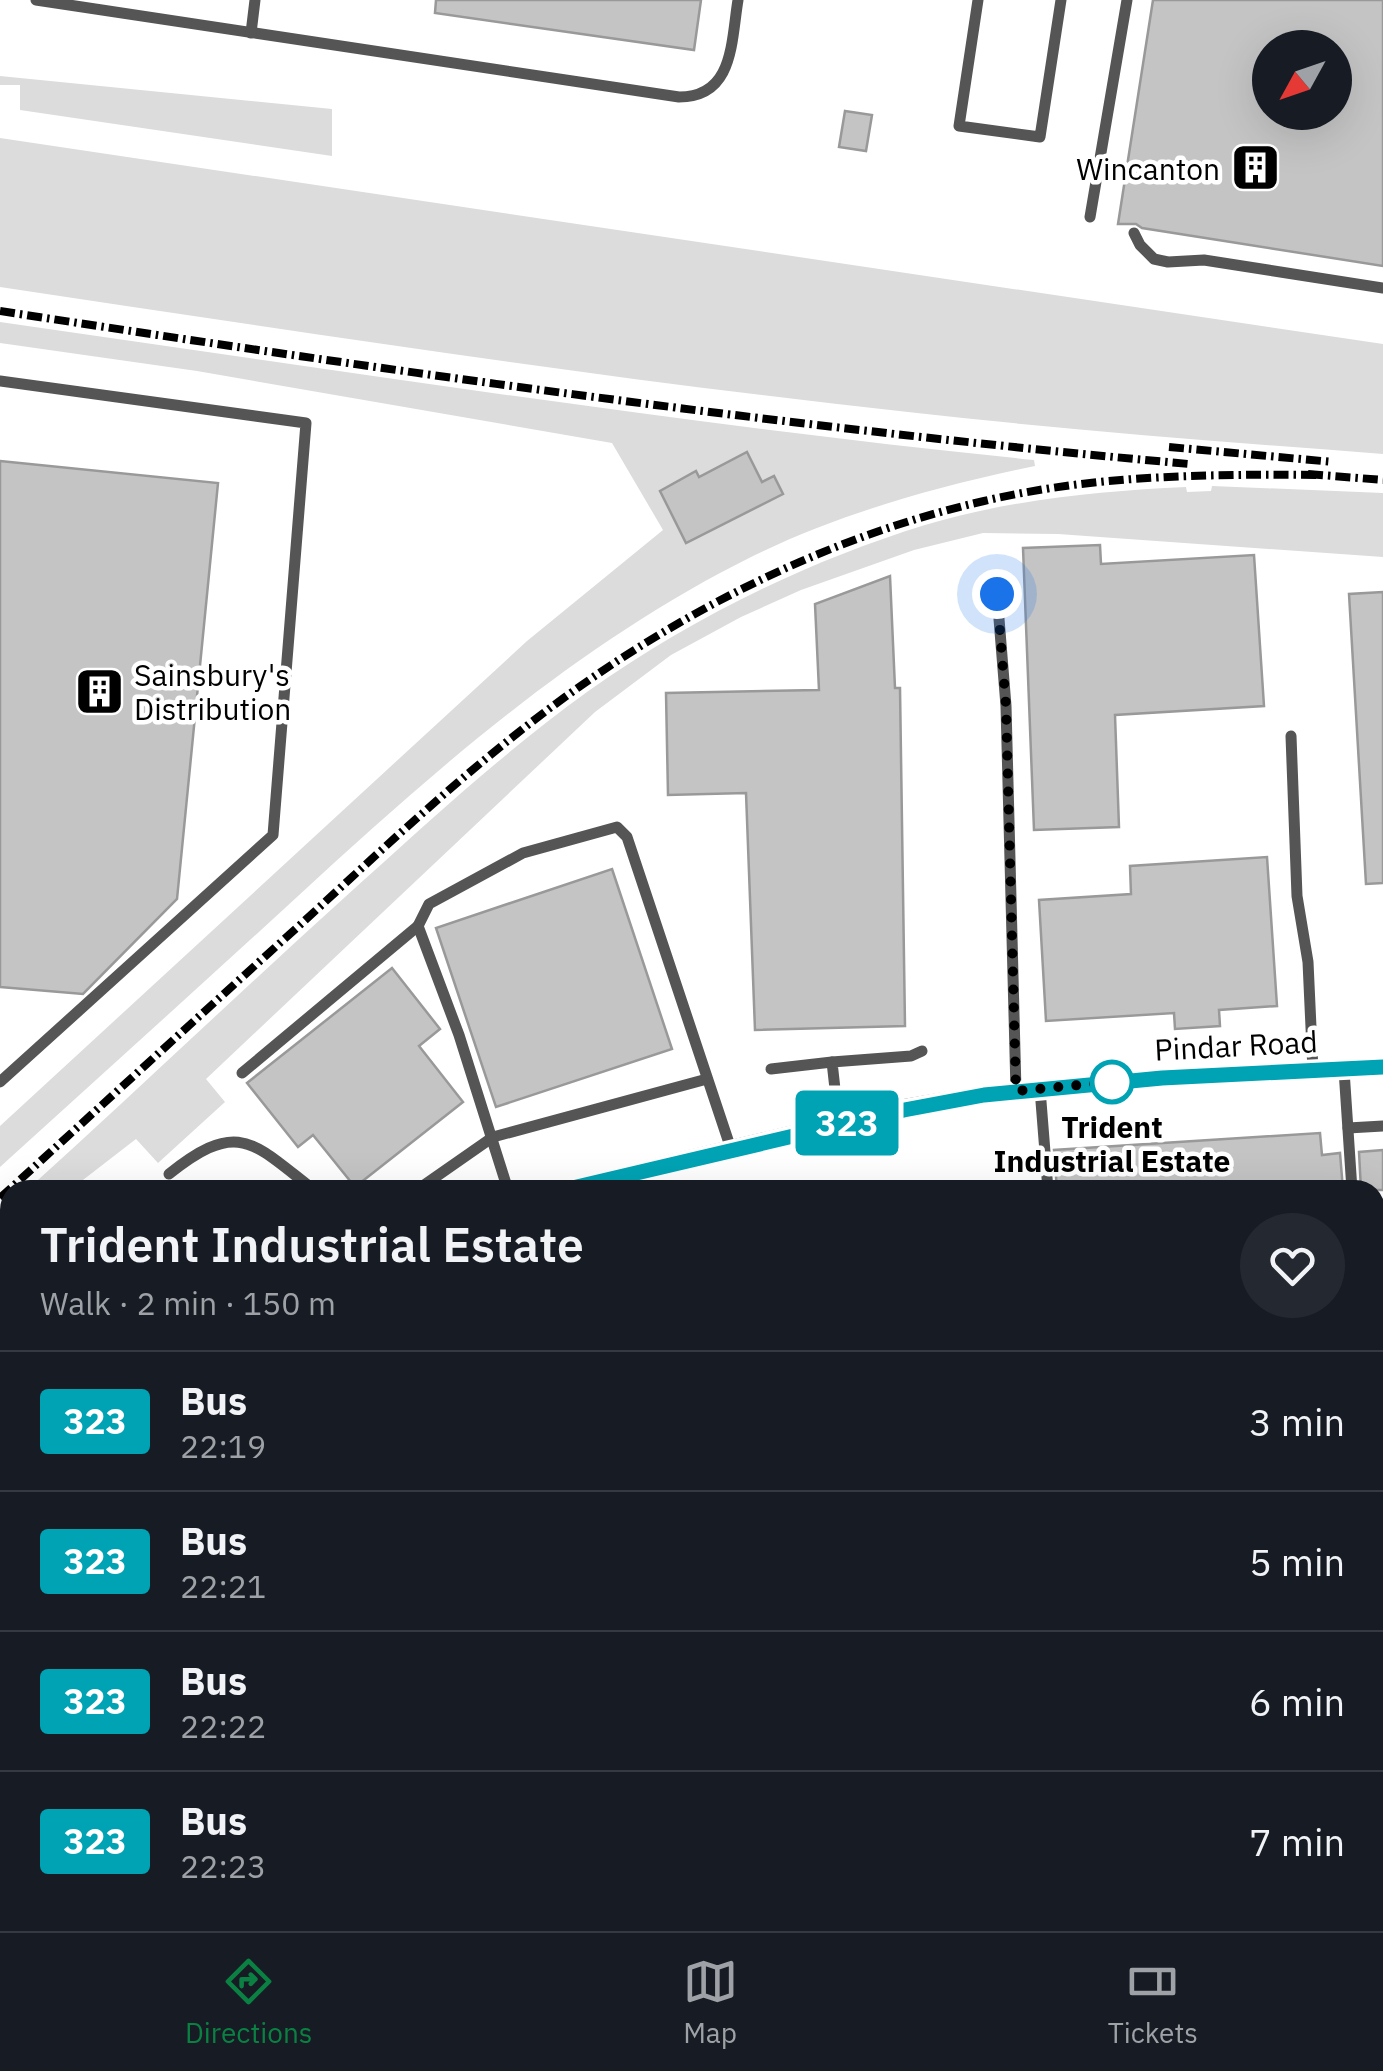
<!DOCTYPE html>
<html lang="en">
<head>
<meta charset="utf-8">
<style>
  :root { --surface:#171b24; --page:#242831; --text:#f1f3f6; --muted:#9ea1a6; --line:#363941; --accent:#0b8043 }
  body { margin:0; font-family:"IBM Plex Sans",sans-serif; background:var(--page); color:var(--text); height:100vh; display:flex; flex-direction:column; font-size:38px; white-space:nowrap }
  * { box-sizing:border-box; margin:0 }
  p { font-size:32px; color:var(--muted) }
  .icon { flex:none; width:55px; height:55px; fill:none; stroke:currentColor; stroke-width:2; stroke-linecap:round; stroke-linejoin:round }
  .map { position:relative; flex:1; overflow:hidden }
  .details { position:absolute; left:0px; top:1180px; width:1385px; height:752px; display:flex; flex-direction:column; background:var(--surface); border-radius:30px 30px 0 0; box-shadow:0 10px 40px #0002 }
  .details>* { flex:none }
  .badge { padding:0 20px; border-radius:8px; font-size:35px; line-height:65px }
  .needle { width:65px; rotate:230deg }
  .tools { position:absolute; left:1252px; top:30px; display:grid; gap:20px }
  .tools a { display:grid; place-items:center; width:100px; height:100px; border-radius:50%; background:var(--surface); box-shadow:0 10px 40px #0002; font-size:50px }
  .you { position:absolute; width:50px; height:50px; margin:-25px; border:8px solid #fff; border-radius:50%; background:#1a73e8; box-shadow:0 0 0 15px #1a73e833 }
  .map>.badge { position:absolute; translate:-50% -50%; box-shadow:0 0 0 5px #fff }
  .round { display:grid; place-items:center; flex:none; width:105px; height:105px; border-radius:52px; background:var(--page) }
  .head { display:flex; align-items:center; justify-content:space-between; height:170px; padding:0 40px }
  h1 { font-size:48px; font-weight:600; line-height:75px }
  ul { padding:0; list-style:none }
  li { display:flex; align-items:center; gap:30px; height:140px; padding:0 40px; border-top:2px solid var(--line) }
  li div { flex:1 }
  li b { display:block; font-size:38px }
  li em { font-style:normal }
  li .badge { min-width:110px; font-weight:700; text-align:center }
  .tabs { display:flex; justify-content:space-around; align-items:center; height:140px; border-top:2px solid var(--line); background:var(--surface); font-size:28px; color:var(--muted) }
  .tabs a { display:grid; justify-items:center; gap:5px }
  .tabs .current { color:var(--accent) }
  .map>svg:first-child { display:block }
  .green { fill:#dcdcdc }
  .building { fill:#c4c4c4; stroke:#999; stroke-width:2.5; fill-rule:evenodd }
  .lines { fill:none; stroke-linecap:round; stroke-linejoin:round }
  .service { stroke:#555; stroke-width:11 }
  .minor { stroke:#555; stroke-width:20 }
  .rail { stroke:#000; stroke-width:8; stroke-dasharray:15 5 2.5 5; stroke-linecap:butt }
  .line-casing { stroke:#fff; stroke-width:22 }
  .line { stroke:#00a3b4; stroke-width:15 }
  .walk { stroke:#000; stroke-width:10; stroke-dasharray:0 18 }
  .stop-dot { fill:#fff; stroke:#00a3b4; stroke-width:5 }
  .labels { text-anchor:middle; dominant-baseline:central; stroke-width:9; stroke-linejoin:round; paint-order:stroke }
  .poi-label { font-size:30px; fill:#000; stroke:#fff; text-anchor:end }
  .street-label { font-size:30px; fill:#000; stroke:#fff }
  .stop-label { font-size:30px; font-weight:bold; fill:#000; stroke:#fff }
</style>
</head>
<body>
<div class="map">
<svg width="1383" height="1931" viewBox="0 0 1383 1931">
  <rect width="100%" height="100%" fill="#fff"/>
  <g class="green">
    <path d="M0 76 332 109V156L20 110V85H0Z"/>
    <path d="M0 138 1383 344V454C1225 442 1066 430 908 412 604 379 302 332 0 287Z"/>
    <path d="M0 322C344 371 688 425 1034 460L1035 466C939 486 844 512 755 555 581 641 438 767 297 897 198 988 99 1077 0 1167V1126L527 641 663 530 612 443 197 371 0 343Z"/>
    <path d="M1212 486 1383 493V557L1058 534 983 533 914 550 801 590 741 617 671 655 595 712 206 1079 225 1102 158 1163 136 1139 70 1190H27C134 1093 238 994 344 898 423 827 501 754 587 692 688 620 805 562 925 525 1008 500 1099 491 1186 487L1187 492 1211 491Z"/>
  </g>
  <g class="building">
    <path d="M436 0H701L694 50 435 13Z"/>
    <path d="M1153 0H1383V266L1142 228 1136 224H1118ZM1270 48H1335V112H1270Z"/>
    <path d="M845 111 872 115 866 151 839 147Z"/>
    <path d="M747 452 762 482 774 476 783 494 686 543 660 491 696 471 699 477Z"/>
    <path d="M0 461 218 483 177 899 83 994 0 987Z"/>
    <path d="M1100 545 1101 564 1254 555 1264 706 1115 715 1119 827 1034 830 1023 548Z"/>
    <path d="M890 576 895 688H900L905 1026 755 1030 746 793 668 795 666 693 819 690 815 604Z"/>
    <path d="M1383 592V883L1366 884 1349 594Z"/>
    <path d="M1267 857 1277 1006 1219 1010 1220 1026 1175 1029 1174 1013 1046 1021 1039 900 1131 894 1130 866Z"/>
    <path d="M612 869 672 1049 496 1107 436 928Z"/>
    <path d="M392 968 440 1029 419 1046 463 1102 355 1187 313 1135 298 1147 247 1083Z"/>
    <path d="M1320 1133 1322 1155 1340 1153 1343 1190H1057L1054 1150Z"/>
    <path d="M1383 1150V1190H1361L1359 1152Z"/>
  </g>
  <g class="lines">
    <g class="service">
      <path d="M36 0 679 97C734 97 731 42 738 0"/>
      <path d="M978 0 959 126 1040 137 1061 0"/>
      <path d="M251 33 255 0"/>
      <path d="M1090 217 1127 0"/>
      <path d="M1134 233 1140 245 1154 259 1168 262 1204 260 1383 288"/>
      <path d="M0 381 306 423 273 835 0 1082"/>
      <path d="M997 594 1006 706 1016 1091"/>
      <path d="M1291 736 1297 896 1308 962 1313 1071"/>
      <path d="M771 1069 832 1062"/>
      <path d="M1344 1070 1352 1190"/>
      <path d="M242 1073 418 926"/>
      <path d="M1040 1089 1048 1190"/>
      <path d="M839 1125 832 1062 911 1056 922 1051"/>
      <path d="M1348 1128 1383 1126"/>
      <path d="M169 1174C239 1118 253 1143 314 1190"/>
      <path d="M417 1190 493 1137 707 1079"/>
      <path d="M508 1190 459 1035 418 926 429 904 523 853 617 827 627 837 731 1149"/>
      <path d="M1375 1370H1383"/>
      <path d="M0 1674 10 1675"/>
      <path d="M0 1732 10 1694"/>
      <path d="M0 1853 10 1856"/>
      <path d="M149 1922 150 1931"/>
      <path d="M1106 1922 1107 1931"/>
      <path d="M297 1931 300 1922"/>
      <path d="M366 1931 369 1922"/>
      <path d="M476 1931 478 1922"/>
      <path d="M493 1931V1922"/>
    </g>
    <g class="minor">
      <path d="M564 1190 904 1109 984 1095 1163 1078 1383 1067"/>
      <path d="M0 1626 10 1628"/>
      <path d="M1375 1751 1383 1750"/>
    </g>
    <g class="rail">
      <path d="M0 311C395 372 790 428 1189 464"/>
      <path d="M1169 447 1333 462"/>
      <path d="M1308 474 1383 480"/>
      <path d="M0 1198C100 1107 200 1015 301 924 374 857 446 789 524 728 659 622 817 539 984 501 1094 475 1206 474 1319 475"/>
    </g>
  </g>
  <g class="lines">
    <defs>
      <path id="line" d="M564 1190 904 1110 984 1095 1162 1078 1383 1067"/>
    </defs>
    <use href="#line" class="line-casing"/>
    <use href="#line" class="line"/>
    <path class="walk" d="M997 594 1006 706 1016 1091 1112 1082"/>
  </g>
  <defs>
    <symbol id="building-square" viewBox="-11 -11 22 22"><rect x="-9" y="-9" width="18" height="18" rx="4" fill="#000" stroke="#fff"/><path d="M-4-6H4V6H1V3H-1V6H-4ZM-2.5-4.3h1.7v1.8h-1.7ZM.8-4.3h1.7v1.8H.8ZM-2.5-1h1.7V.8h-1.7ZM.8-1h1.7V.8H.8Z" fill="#fff"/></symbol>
  </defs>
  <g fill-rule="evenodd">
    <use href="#building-square" x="1228" y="140" width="55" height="55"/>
    <use href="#building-square" x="72" y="664" width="55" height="55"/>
  </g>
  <circle class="stop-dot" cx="1112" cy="1082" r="20"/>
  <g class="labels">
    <g class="poi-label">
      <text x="1220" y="168">Wincanton</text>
      <text x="134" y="674" text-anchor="start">Sainsbury's<tspan x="134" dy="34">Distribution</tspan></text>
    </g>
    <g class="street-label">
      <text transform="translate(1236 1045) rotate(-3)">Pindar Road</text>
    </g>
    <g class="stop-label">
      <text x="1112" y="1126">Trident<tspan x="1112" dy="34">Industrial Estate</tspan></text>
    </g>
  </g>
</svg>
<div class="tools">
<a><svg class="needle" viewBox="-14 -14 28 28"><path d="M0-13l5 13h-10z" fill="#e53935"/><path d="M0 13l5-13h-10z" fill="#9ea1a6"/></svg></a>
</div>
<div class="you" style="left:997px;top:594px"></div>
<b class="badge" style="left:847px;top:1123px;background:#00a3b4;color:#fff">323</b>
<section class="details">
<div class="head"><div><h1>Trident Industrial Estate</h1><p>Walk · 2 min · 150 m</p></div><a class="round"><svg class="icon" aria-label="heart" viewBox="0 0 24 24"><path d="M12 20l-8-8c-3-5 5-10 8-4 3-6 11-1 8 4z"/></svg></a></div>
<ul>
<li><span class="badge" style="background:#00a3b4;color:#fff">323</span><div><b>Bus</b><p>22:19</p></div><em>3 min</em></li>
<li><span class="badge" style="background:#00a3b4;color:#fff">323</span><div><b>Bus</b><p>22:21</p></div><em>5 min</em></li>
<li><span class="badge" style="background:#00a3b4;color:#fff">323</span><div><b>Bus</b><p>22:22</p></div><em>6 min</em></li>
<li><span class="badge" style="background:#00a3b4;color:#fff">323</span><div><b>Bus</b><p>22:23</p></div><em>7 min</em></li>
</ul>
</section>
</div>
<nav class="tabs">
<a class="current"><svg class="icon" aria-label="directions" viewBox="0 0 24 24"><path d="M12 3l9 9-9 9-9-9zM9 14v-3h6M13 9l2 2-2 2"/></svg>Directions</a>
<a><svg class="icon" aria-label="map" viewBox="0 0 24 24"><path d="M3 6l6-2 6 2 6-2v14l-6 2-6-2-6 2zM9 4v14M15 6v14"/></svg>Map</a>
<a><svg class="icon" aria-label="tickets" viewBox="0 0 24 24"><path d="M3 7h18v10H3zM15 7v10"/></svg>Tickets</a>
</nav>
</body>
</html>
